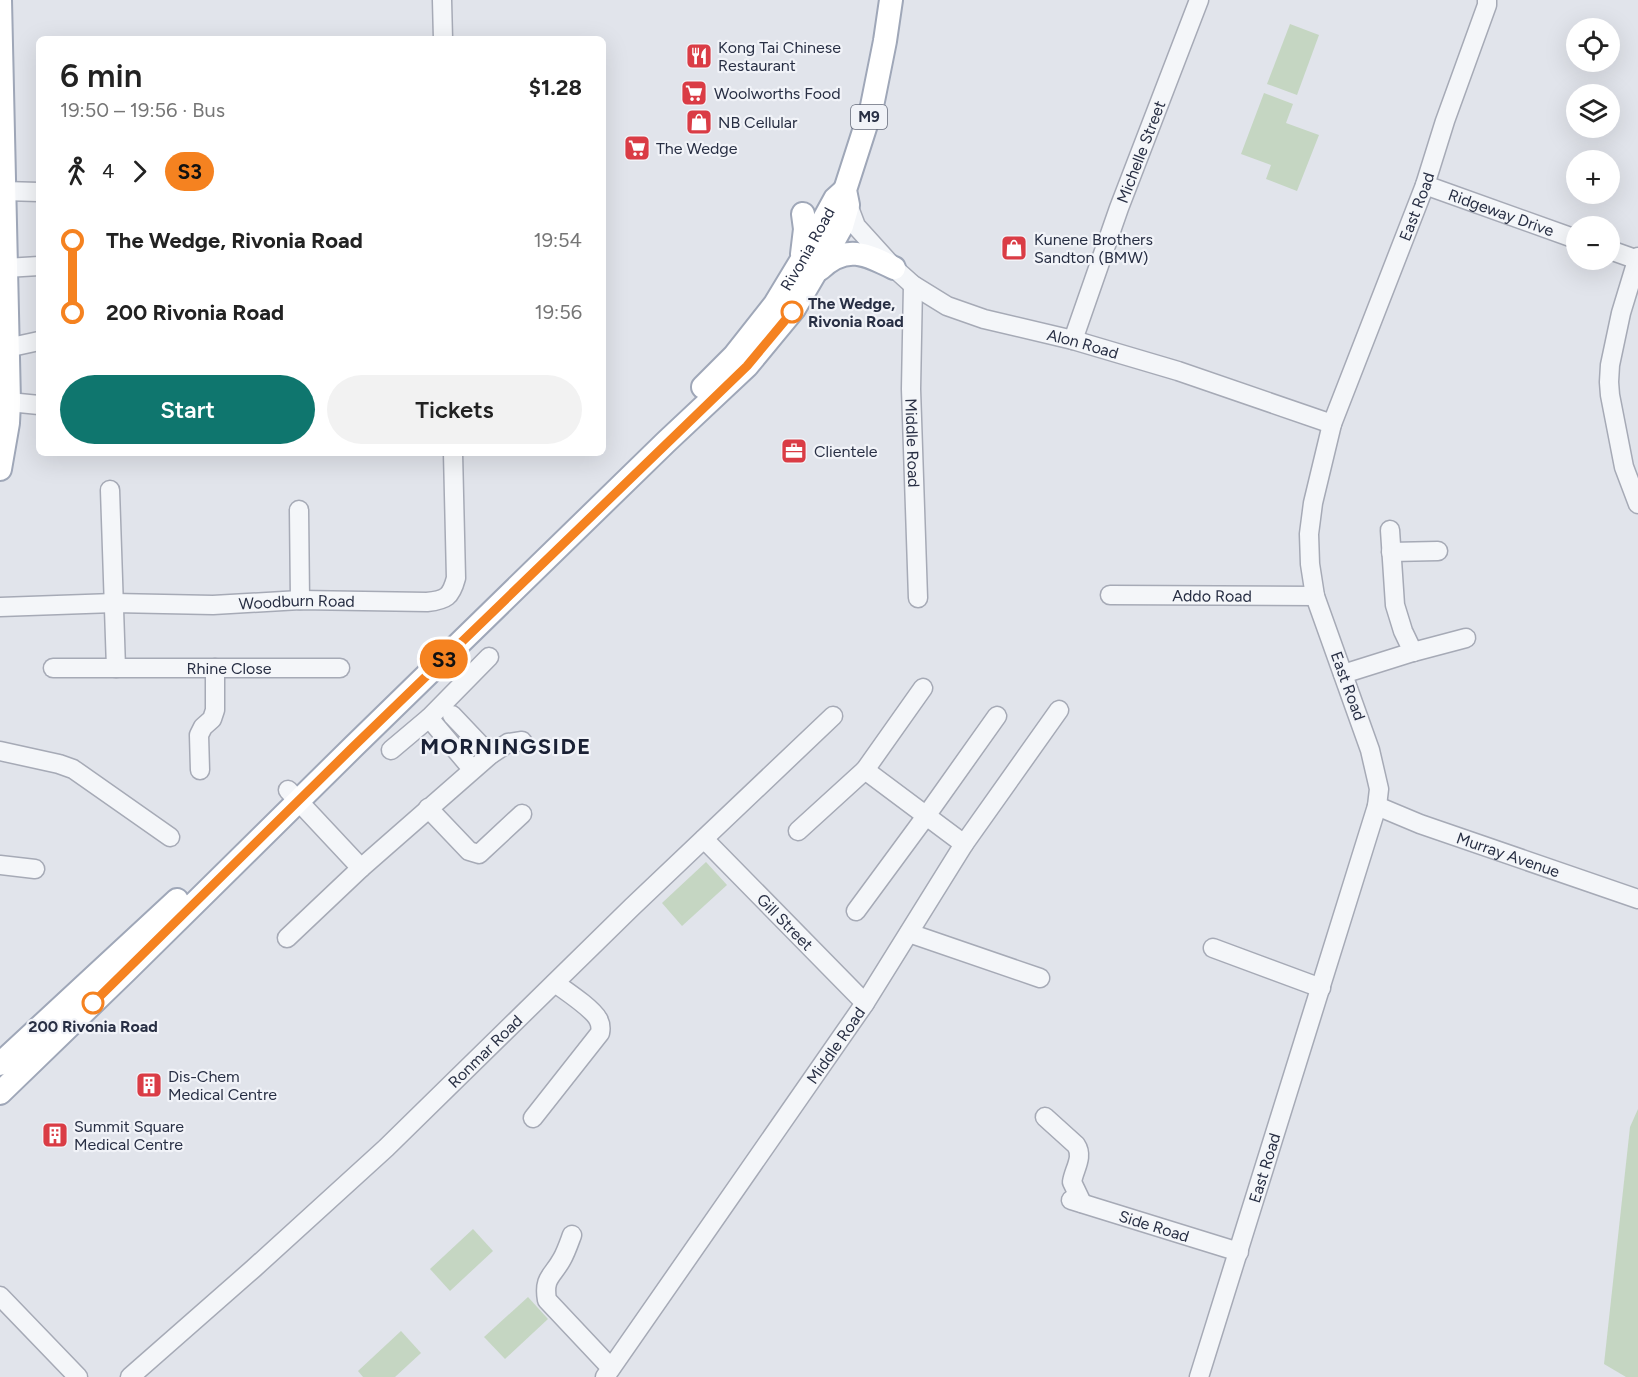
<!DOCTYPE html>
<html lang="en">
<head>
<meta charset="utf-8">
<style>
  :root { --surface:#fff; --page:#f2f2f2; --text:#222; --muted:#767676; --accent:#0f766e }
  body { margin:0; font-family:Figtree,sans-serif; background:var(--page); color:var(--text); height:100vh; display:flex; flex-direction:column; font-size:22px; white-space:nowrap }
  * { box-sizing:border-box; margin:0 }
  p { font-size:20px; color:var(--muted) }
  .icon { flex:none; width:33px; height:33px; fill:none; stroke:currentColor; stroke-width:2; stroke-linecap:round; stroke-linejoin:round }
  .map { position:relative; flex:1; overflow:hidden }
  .side { position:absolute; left:36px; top:36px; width:570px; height:420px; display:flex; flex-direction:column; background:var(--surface); border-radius:9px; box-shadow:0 6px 24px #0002 }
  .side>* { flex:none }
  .badge { padding:0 12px; border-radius:20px; font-size:21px; line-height:39px }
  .buttons { position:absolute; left:1566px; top:18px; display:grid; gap:12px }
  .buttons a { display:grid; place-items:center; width:54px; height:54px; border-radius:50%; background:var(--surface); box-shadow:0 6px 24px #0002; font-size:30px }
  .map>.badge { position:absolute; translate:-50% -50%; box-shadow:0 0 0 3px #fff }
  .legs { display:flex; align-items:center; gap:9px; height:66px; padding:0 24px; font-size:20px }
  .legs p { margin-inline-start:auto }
  .overview { display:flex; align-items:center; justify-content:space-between; height:102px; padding:0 24px }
  h1 { font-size:33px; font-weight:600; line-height:45px }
  .button { display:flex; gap:12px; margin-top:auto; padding:12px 24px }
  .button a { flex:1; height:69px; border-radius:36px; background:var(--accent); color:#fff; font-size:24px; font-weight:600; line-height:69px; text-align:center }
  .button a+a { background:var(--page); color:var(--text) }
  ul { padding:0 24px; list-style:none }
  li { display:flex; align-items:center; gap:21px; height:72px; font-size:22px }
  li i { display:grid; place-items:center; width:9px; height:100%; margin:0 8px; background:currentColor }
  li i::after { content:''; width:15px; height:15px; margin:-8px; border:4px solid; border-radius:50%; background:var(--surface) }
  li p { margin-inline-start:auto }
  li:first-child i { background:linear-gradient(#0000 50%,currentColor 0) }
  li:last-child i { background:linear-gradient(currentColor 50%,#0000 0) }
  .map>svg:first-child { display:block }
  .green { fill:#c5d6c2 }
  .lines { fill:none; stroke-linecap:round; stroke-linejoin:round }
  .minor-casing { stroke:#a6aab6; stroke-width:21 }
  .major-casing { stroke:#9fa7b8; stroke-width:26 }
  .minor { stroke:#f4f6f9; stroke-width:18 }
  .major { stroke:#fff; stroke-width:22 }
  .line-1-casing { stroke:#fff; stroke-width:14 }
  .line-1 { stroke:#f58220; stroke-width:9 }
  .stop-1-dot { fill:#fff; stroke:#f58220; stroke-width:3 }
  .labels { text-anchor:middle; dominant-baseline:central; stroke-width:4.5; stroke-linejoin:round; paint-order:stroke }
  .shield { fill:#f1f3f8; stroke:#646a7a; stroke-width:1.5 }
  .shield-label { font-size:15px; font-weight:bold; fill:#282f44 }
  .poi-label { font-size:16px; fill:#282f44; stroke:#f1f3f8; text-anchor:start }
  .street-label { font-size:16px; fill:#282f44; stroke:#f1f3f8 }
  .stop-label { font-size:16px; font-weight:bold; fill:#282f44; stroke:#f1f3f8; text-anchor:start }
  .district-label { font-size:22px; font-weight:bold; letter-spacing:1.5px; fill:#1a2135; stroke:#f1f3f8 }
</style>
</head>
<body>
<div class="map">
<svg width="1638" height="1377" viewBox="0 0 1638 1377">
  <rect width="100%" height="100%" fill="#e1e4eb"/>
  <g class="green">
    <path d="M1290 24 1319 35 1297 95 1267 84Z"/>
    <path d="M1264 93 1293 104 1286 123 1319 135 1297 191 1266 179 1271 165 1241 154Z"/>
    <path d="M706 862 727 885 682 926 662 903Z"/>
    <path d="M1638 1109V1377H1626L1604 1364 1630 1127Z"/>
    <path d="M473 1229 493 1251 450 1291 430 1269Z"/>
    <path d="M528 1297 548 1319 505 1359 484 1337Z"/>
    <path d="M401 1331 421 1353 395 1377H363L358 1371Z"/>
  </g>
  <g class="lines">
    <defs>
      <g id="minor">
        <path d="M442 0 443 39"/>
        <path id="s1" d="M1425 185 1576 239"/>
        <path d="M4 191 39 192"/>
        <path id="s2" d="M844 203 848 205 856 226 894 268 913 285 947 306 984 319 1073 340 1178 371 1332 424"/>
        <path d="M1610 250 1638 260"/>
        <path d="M1638 257 1621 313 1610 365 1609 382 1610 395 1624 467 1638 504"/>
        <path d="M6 268 39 266"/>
        <path id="s3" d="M913 285 911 389 918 598"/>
        <path id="s4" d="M1073 340 1119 208 1199 0"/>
        <path d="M0 348H7L39 341"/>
        <path d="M9 402 39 405"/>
        <path d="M110 490 116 668"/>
        <path d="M299 510 300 600"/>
        <path d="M1390 530 1395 605 1403 631 1413 652"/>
        <path d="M1391 552 1438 551"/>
        <path id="s5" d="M1110 595 1315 596"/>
        <path id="s6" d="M0 607 114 603 213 605 300 600 427 602C446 600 451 597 456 578L453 453"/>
        <path id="s7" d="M53 668H340"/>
        <path d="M1343 674 1413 652 1466 638"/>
        <path d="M452 715 490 755"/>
        <path d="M391 750 429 718"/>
        <path d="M0 751 59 764 73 769 170 837"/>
        <path d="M472 769 429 718 489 657"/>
        <path d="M200 770 199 735 203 727 212 719 215 710V668"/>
        <path d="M865 770 964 844"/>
        <path d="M288 790 361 868 490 755 508 743 522 741"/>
        <path id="s8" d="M1377 806 1420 824 1638 899"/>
        <path d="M428 808 469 851 479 854 522 814"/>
        <path d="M798 831 865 770 923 688"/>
        <path id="s9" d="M704 839 865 1003"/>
        <path d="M0 865 35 869"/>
        <path d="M856 911 926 816 997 716"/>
        <path d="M909 933 1040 978"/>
        <path d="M287 938 361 868"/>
        <path d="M1213 948 1321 988"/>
        <path d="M1045 1117 1076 1145C1084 1157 1074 1169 1072 1182L1082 1203"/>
        <path d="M533 1118 600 1033C601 1028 601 1024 598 1019 592 1008 566 991 555 983"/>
        <path id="s10" d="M1071 1200 1239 1252"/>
        <path d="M572 1235C569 1243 566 1252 562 1259 553 1276 543 1277 547 1300L611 1368"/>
        <path d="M0 1296 78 1377"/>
        <path id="s11" d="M130 1377 253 1269 386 1148 632 907 833 716"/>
        <path id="s12" d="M605 1377 865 1003 964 844 1059 710"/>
        <path id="s13" d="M1199 1377 1377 806 1379 789 1370 750 1315 596 1310 564 1309 534 1313 503 1332 424 1425 185 1445 121 1487 5V0"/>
      </g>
      <g id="major">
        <path d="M802 254 805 229 803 214"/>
        <path d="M820 269C846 244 866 254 894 268"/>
        <path id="s14" d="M703 387 734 356 775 304 801 261 835 199 845 190"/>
        <path d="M0 469 8 423 9 402 0 0"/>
        <path d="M0 1064 177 900"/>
        <path d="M0 1093 126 971 353 747 666 442 747 366 794 309 832 244 842 226 848 205 845 190 872 106 885 41 891 0"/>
      </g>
    </defs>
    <use href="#minor" class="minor-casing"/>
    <use href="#major" class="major-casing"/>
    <use href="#minor" class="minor"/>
    <use href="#major" class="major"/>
  </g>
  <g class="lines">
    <defs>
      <path id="line-1" d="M93 1003 353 747 747 366 792 312"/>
    </defs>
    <use href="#line-1" class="line-1-casing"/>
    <use href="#line-1" class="line-1"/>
  </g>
  <defs>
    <symbol id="restaurant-square" viewBox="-11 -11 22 22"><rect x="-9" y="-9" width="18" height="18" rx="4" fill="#da3c45" stroke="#f1f3f8"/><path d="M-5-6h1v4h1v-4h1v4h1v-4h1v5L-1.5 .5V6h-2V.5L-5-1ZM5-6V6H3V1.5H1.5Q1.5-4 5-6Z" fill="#fff"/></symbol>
    <symbol id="supermarket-square" viewBox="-11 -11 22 22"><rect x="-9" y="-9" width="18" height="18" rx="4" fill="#da3c45" stroke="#f1f3f8"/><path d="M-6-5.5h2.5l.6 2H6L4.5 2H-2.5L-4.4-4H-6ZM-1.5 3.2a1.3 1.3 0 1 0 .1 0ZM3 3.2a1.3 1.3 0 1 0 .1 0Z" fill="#fff"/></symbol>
    <symbol id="shop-square" viewBox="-11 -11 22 22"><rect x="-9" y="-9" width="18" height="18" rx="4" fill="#da3c45" stroke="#f1f3f8"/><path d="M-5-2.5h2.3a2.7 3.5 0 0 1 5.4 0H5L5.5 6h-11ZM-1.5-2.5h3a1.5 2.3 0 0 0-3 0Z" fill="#fff"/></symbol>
    <symbol id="office-square" viewBox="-11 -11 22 22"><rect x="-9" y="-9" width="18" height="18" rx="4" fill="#da3c45" stroke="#f1f3f8"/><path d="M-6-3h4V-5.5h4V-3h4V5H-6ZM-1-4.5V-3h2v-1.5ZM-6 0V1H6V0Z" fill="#fff"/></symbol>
    <symbol id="building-square" viewBox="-11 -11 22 22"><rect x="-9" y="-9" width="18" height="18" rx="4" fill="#da3c45" stroke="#f1f3f8"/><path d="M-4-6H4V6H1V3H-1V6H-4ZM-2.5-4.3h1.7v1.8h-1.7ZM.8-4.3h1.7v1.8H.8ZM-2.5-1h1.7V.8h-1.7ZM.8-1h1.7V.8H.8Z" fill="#fff"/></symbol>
  </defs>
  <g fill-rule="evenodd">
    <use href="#restaurant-square" x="684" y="41" width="30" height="30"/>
    <use href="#supermarket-square" x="679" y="78" width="30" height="30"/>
    <use href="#shop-square" x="684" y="107" width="30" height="30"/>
    <use href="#supermarket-square" x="622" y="133" width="30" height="30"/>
    <use href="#shop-square" x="999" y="233" width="30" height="30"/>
    <use href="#office-square" x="779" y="436" width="30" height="30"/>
    <use href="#building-square" x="134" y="1070" width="30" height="30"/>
    <use href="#building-square" x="40" y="1120" width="30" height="30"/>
  </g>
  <g class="stop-1-dot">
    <circle cx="792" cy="312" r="10"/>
    <circle cx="93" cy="1003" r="10"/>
  </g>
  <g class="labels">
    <rect class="shield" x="851" y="105" width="36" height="24" rx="4.5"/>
    <g class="shield-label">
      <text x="869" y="117">M9</text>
    </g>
    <g class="poi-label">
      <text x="718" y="47">Kong Tai Chinese<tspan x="718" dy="18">Restaurant</tspan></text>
      <text x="714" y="93">Woolworths Food</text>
      <text x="718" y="122">NB Cellular</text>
      <text x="656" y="148">The Wedge</text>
      <text x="1034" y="239">Kunene Brothers<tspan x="1034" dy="18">Sandton (BMW)</tspan></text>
      <text x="814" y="451">Clientele</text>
      <text x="168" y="1076">Dis-Chem<tspan x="168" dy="18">Medical Centre</tspan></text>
      <text x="74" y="1126">Summit Square<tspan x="74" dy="18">Medical Centre</tspan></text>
    </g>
    <g class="street-label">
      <text stroke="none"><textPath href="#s4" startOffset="200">Michelle Street</textPath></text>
      <text stroke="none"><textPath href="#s13" startOffset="1227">East Road</textPath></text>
      <text stroke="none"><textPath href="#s1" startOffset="81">Ridgeway Drive</textPath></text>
      <text stroke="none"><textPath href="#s14" startOffset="174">Rivonia Road</textPath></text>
      <text stroke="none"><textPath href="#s2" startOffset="290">Alon Road</textPath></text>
      <text stroke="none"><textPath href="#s3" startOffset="158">Middle Road</textPath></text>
      <text stroke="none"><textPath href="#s5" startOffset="102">Addo Road</textPath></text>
      <text stroke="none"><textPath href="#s6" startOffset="297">Woodburn Road</textPath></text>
      <text stroke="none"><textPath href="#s7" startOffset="176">Rhine Close</textPath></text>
      <text transform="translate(1348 686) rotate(70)">East Road</text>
      <text stroke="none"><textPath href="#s8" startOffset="140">Murray Avenue</textPath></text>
      <text stroke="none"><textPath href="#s9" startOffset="116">Gill Street</textPath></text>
      <text stroke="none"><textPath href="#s12" startOffset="404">Middle Road</textPath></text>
      <text stroke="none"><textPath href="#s11" startOffset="482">Ronmar Road</textPath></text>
      <text stroke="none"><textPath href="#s13" startOffset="219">East Road</textPath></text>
      <text stroke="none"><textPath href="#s10" startOffset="87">Side Road</textPath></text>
    </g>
    <g class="stop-label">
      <text x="808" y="303">The Wedge,<tspan x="808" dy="18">Rivonia Road</tspan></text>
      <text x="93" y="1026" text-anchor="middle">200 Rivonia Road</text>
    </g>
    <g class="district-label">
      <text x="506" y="746">MORNINGSIDE</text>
    </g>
  </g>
</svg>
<div class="buttons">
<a><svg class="icon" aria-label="locate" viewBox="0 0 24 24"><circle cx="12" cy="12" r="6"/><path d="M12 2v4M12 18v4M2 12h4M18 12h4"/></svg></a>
<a><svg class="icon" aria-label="layers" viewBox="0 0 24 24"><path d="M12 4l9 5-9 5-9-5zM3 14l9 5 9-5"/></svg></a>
<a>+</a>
<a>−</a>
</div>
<b class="badge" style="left:444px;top:659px;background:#f58220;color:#111">S3</b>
<section class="side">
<div class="overview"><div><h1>6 min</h1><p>19:50 – 19:56 · Bus</p></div><b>$1.28</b></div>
<div class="legs"><svg class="icon" aria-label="walk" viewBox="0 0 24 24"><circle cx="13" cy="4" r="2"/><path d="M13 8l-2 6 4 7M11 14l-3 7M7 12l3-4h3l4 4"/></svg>4<svg class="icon" aria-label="forward" viewBox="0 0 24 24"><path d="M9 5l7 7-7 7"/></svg><b class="badge" style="background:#f58220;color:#111">S3</b></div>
<ul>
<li><i style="color:#f58220"></i><b>The Wedge, Rivonia Road</b><p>19:54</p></li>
<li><i style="color:#f58220"></i><b>200 Rivonia Road</b><p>19:56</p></li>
</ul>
<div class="button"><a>Start</a><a>Tickets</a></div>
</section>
</div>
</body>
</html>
